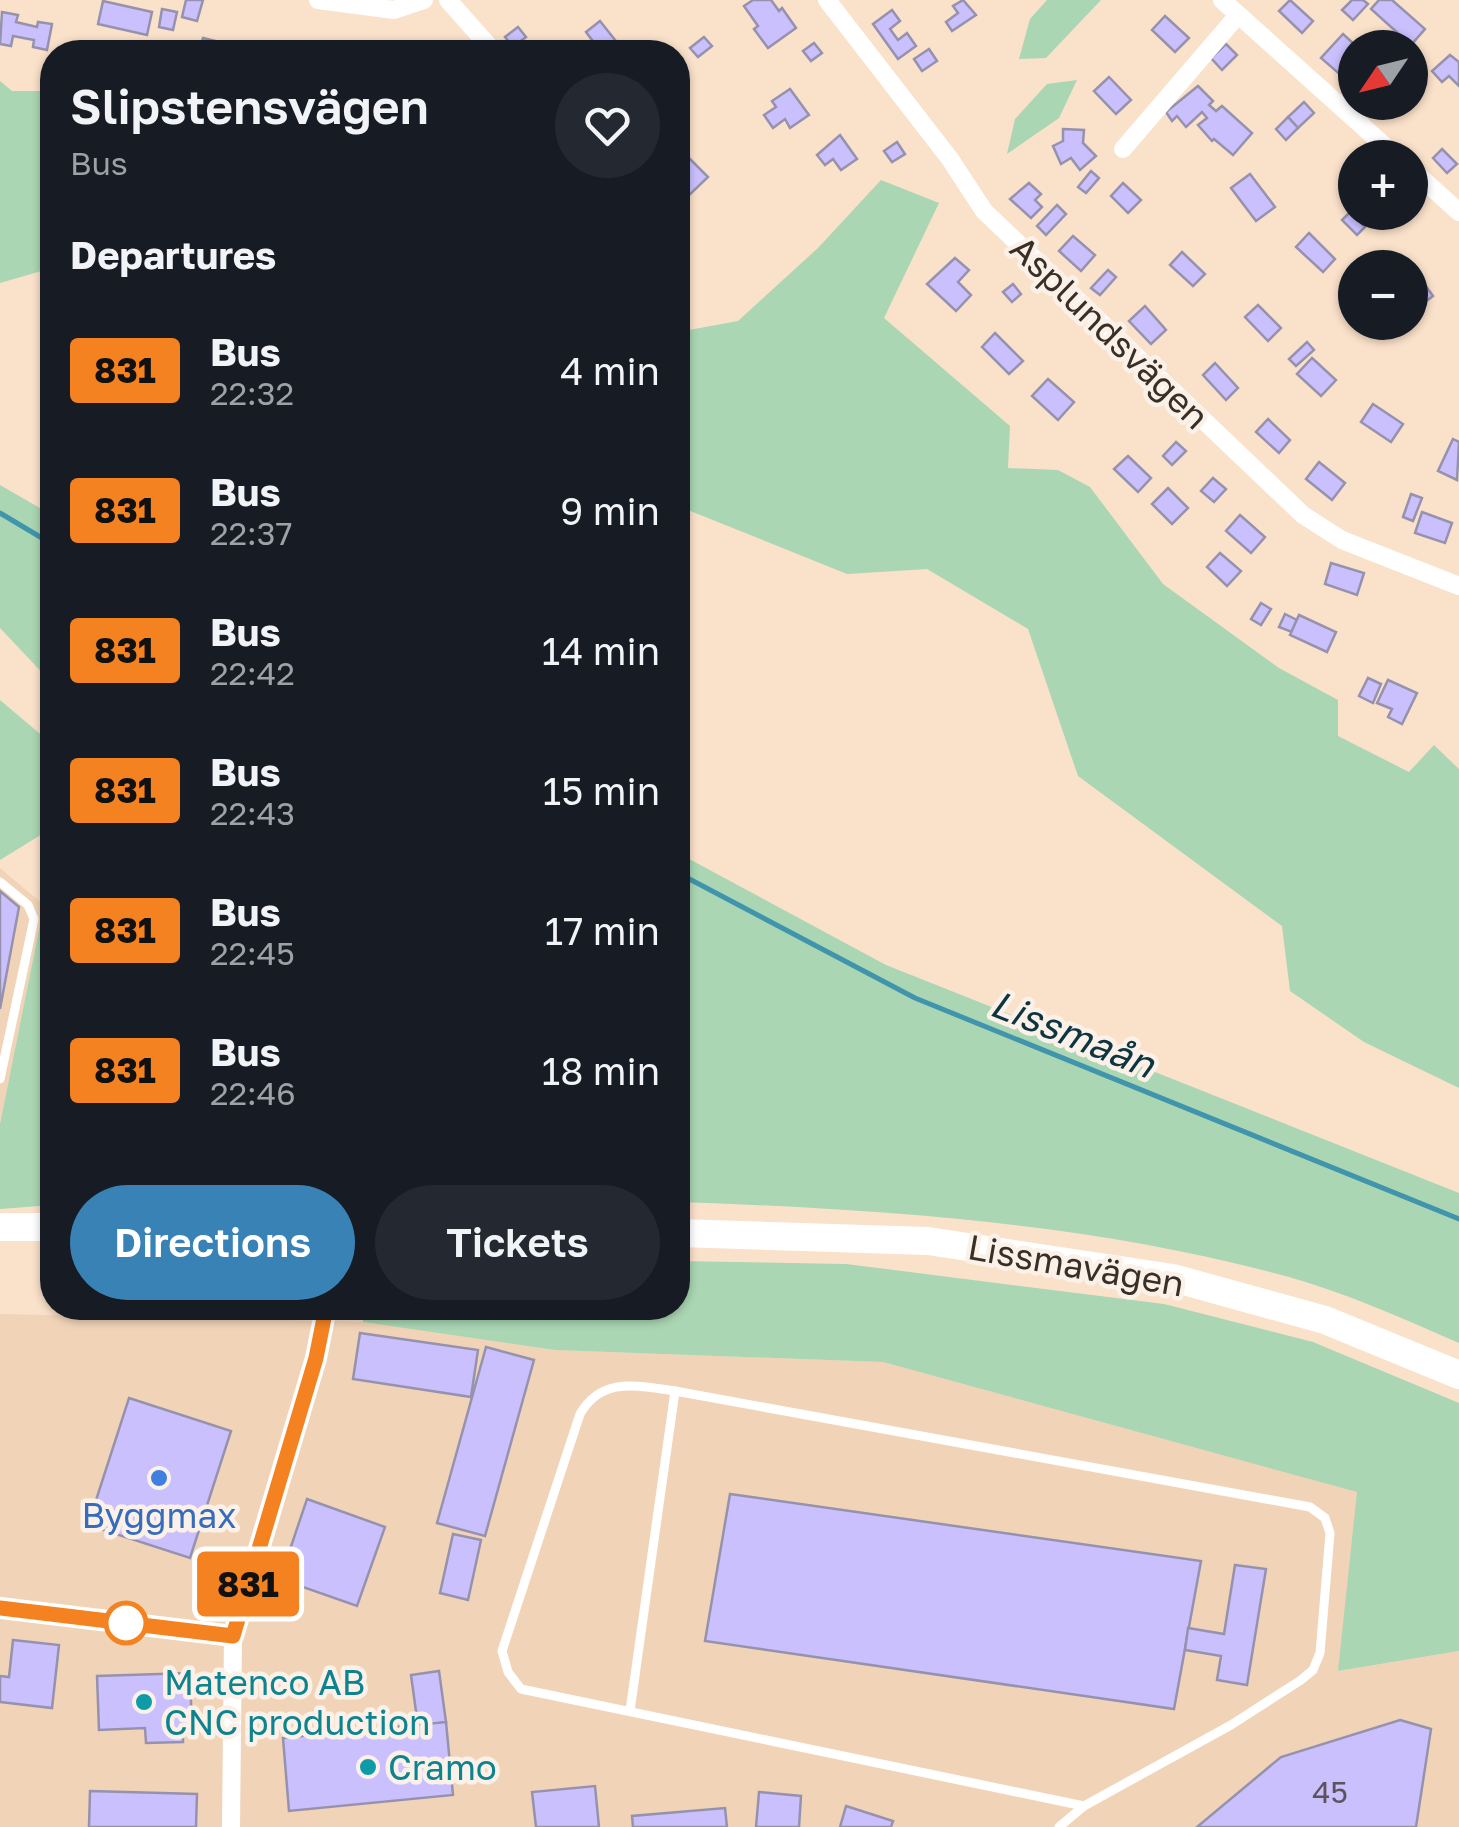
<!DOCTYPE html>
<html lang="en">
<head>
<meta charset="utf-8">
<style>
  :root { --surface:#171b24; --page:#242831; --text:#f1f3f6; --muted:#9ea1a6; --accent:#3982b6 }
  body { margin:0; font-family:"Golos Text",sans-serif; background:var(--page); color:var(--text); height:100vh; display:flex; flex-direction:column; font-size:38px; white-space:nowrap }
  * { box-sizing:border-box; margin:0 }
  p { font-size:32px; color:var(--muted) }
  .icon { flex:none; width:55px; height:55px; fill:none; stroke:currentColor; stroke-width:2; stroke-linecap:round; stroke-linejoin:round }
  .map { position:relative; flex:1; overflow:hidden }
  .drawer { position:absolute; left:40px; top:40px; width:650px; height:1280px; display:flex; flex-direction:column; background:var(--surface); border-radius:40px; box-shadow:0 2px 8px #0004 }
  .drawer>* { flex:none }
  .badge { padding:0 20px; border-radius:8px; font-size:35px; line-height:65px }
  .needle { width:65px; rotate:235deg }
  .buttons { position:absolute; left:1338px; top:30px; display:grid; gap:20px }
  .buttons a { display:grid; place-items:center; width:90px; height:90px; border-radius:50%; background:var(--surface); box-shadow:0 2px 8px #0004; font-size:50px }
  .map>.badge { position:absolute; translate:-50% -50%; box-shadow:0 0 0 5px #fff }
  h2 { padding:0 30px; font-size:38px; line-height:90px }
  .round { display:grid; place-items:center; flex:none; width:105px; height:105px; border-radius:52px; background:var(--page) }
  .head { display:flex; align-items:center; justify-content:space-between; height:170px; padding:0 30px }
  h1 { font-size:48px; font-weight:600; line-height:75px }
  .button { display:flex; gap:20px; margin-top:auto; padding:20px 30px }
  .button a { flex:1; height:115px; border-radius:60px; background:var(--accent); color:#fff; font-size:40px; font-weight:600; line-height:115px; text-align:center }
  .button a+a { background:var(--page); color:var(--text) }
  ul { padding:0; list-style:none }
  li { display:flex; align-items:center; gap:30px; height:140px; padding:0 30px }
  li div { flex:1 }
  li b { display:block; font-size:38px }
  li em { font-style:normal }
  li .badge { min-width:110px; font-weight:700; text-align:center }
  .map>svg:first-child { display:block }
  .built { fill:#f1d4b8 }
  .green { fill:#aad6b3 }
  .lines { fill:none; stroke-linecap:round; stroke-linejoin:round }
  .stream { stroke:#4094ab; stroke-width:5 }
  .building { fill:#cac0fe; stroke:#9692ad; stroke-width:2.5 }
  .lane { stroke:#fff; stroke-width:9 }
  .street { stroke:#fff; stroke-width:18 }
  .secondary { stroke:#fff; stroke-width:28 }
  .line-casing { stroke:#fff; stroke-width:22 }
  .line { stroke:#f58220; stroke-width:15 }
  .shop-dot { fill:#3f7fe0; stroke:#fbf1e8; stroke-width:4 }
  .stop-dot { fill:#fff; stroke:#f58220; stroke-width:5 }
  .culture-dot { fill:#0f9aa8; stroke:#fbf1e8; stroke-width:4 }
  .labels { text-anchor:middle; dominant-baseline:central; stroke-width:9; stroke-linejoin:round; paint-order:stroke }
  .number-label { font-size:30px; fill:#5c535c }
  .street-label { font-size:35px; fill:#382f26; stroke:#fbf1e8 }
  .shop-label { font-size:35px; fill:#366cbe; stroke:#fbf1e8 }
  .culture-label { font-size:35px; fill:#0d838f; stroke:#fbf1e8; text-anchor:start }
  .water-label { font-size:38px; font-style:italic; fill:#0d3540; stroke:#fbf1e8 }
</style>
</head>
<body>
<div class="map">
<svg width="1459" height="1827" viewBox="0 0 1459 1827">
  <rect width="100%" height="100%" fill="#fae1ca"/>
  <g class="built">
    <path d="M0 868 44 905 0 1124Z"/>
    <path d="M0 1314 363 1322 555 1350 883 1362 1358 1492 1339 1671 1459 1651V1827H0Z"/>
  </g>
  <g class="green">
    <path d="M1047 0H1101L1046 58 1019 59 1030 19Z"/>
    <path d="M1077 80 1059 118 1007 154 1015 119 1047 84Z"/>
    <path d="M0 81 12 91H52V272L45 270 0 283Z"/>
    <path d="M881 180 939 203 884 318 1010 426 1008 468 1058 470 1090 487 1163 584 1279 668 1338 700V736L1409 772 1434 745 1459 769V1088L1364 1042 1290 991 1282 926 1078 776 1028 629 927 569 847 574 678 506V332L738 321 818 248Z"/>
    <path d="M0 485 52 515V683L0 628Z"/>
    <path d="M0 700 52 744V828L0 860Z"/>
    <path d="M678 853 886 965 1459 1193V1343C1404 1319 1346 1293 1289 1277 1092 1223 881 1209 678 1202Z"/>
    <path d="M52 894V1205L0 1209V1124L44 905Z"/>
    <path d="M678 1261 846 1264 1164 1304 1313 1342 1459 1403V1651L1338 1671 1357 1492 883 1362 555 1350 363 1322V1308H678Z"/>
  </g>
  <g class="lines">
    <g class="stream">
      <path d="M0 513 52 544"/>
      <path d="M678 873 915 998 1459 1219"/>
    </g>
  </g>
  <g class="building">
    <path d="M186 0H203L197 21 182 17Z"/>
    <path d="M753 0H771L779 11 782 8 796 28 768 48 754 29 758 26 744 6Z"/>
    <path d="M963 0 976 15 952 31 946 22 958 13 953 6Z"/>
    <path d="M1290 0 1313 21 1302 33 1279 11Z"/>
    <path d="M1352 0H1363L1368 4 1353 20 1342 10Z"/>
    <path d="M1379 0H1392L1425 29 1411 45 1371 9Z"/>
    <path d="M103 1 152 12 147 35 98 24Z"/>
    <path d="M162 9 177 12 173 30 159 27Z"/>
    <path d="M892 10 900 21 890 29 898 40 907 33 916 46 898 59 873 24Z"/>
    <path d="M2 12 18 15 16 22 37 27 38 22 52 24 47 50 33 47 34 40 13 36 11 46 0 44Z"/>
    <path d="M1165 16 1189 38 1175 52 1152 30Z"/>
    <path d="M600 21 619 45 609 52H601L586 32Z"/>
    <path d="M518 27 526 37 513 47 505 37Z"/>
    <path d="M1343 34 1355 45 1347 54 1355 61V79L1351 84 1321 58Z"/>
    <path d="M704 37 712 46 698 57 690 48Z"/>
    <path d="M203 38 223 43 221 52H199Z"/>
    <path d="M814 43 822 53 811 61 803 51Z"/>
    <path d="M1226 44 1237 55 1222 70 1211 58Z"/>
    <path d="M929 49 937 61 922 71 914 59Z"/>
    <path d="M1450 55 1459 62V86L1449 76 1442 82 1432 71Z"/>
    <path d="M1109 77 1131 100 1116 114 1094 91Z"/>
    <path d="M1198 86 1213 101 1209 105 1216 111 1222 106 1252 133 1233 155 1214 139 1212 141 1198 125 1207 118 1202 112 1186 127 1177 116 1172 121 1166 112Z"/>
    <path d="M790 89 809 115 790 128 785 119 773 128 764 115 776 107 772 101Z"/>
    <path d="M1304 102 1314 113 1298 128 1288 117Z"/>
    <path d="M1288 117 1298 128 1286 140 1276 129Z"/>
    <path d="M1063 129 1084 130 1083 143 1096 156 1080 170 1071 158 1061 164 1053 146 1063 141Z"/>
    <path d="M840 135 857 159 841 170 833 159 825 165 817 155Z"/>
    <path d="M897 142 905 154 892 162 884 151Z"/>
    <path d="M1442 149 1457 164 1447 173 1433 158Z"/>
    <path d="M688 157 708 177 683 201 678 195V167Z"/>
    <path d="M1091 171 1099 178 1086 193 1078 187Z"/>
    <path d="M1250 174 1275 207 1256 221 1231 188Z"/>
    <path d="M1029 183 1041 194 1035 200 1042 207 1031 218 1010 199Z"/>
    <path d="M1123 183 1141 200 1128 213 1111 196Z"/>
    <path d="M1057 205 1066 214 1046 235 1037 226Z"/>
    <path d="M1350 212 1365 227 1357 235 1342 220Z"/>
    <path d="M1309 233 1335 259 1323 272 1296 247Z"/>
    <path d="M1073 236 1095 255 1081 271 1059 251Z"/>
    <path d="M1182 252 1205 274 1193 286 1170 265Z"/>
    <path d="M955 258 969 270 958 282 971 295 956 311 927 284Z"/>
    <path d="M1108 270 1116 277 1100 295 1091 288Z"/>
    <path d="M1417 274 1433 296 1416 309 1410 300V279Z"/>
    <path d="M1013 284 1021 294 1012 302 1003 292Z"/>
    <path d="M1258 305 1281 328 1268 341 1245 317Z"/>
    <path d="M1145 306 1166 330 1151 344 1129 321Z"/>
    <path d="M995 333 1023 361 1009 374 982 347Z"/>
    <path d="M1307 342 1314 350 1296 366 1289 359Z"/>
    <path d="M1312 358 1336 380 1321 396 1297 374Z"/>
    <path d="M1215 363 1238 388 1226 400 1203 375Z"/>
    <path d="M1048 379 1074 402 1058 420 1032 396Z"/>
    <path d="M1373 404 1403 424 1391 442 1361 422Z"/>
    <path d="M1268 419 1290 440 1279 453 1256 432Z"/>
    <path d="M1453 439 1459 442 1457 480 1438 471Z"/>
    <path d="M1176 442 1186 451 1172 465 1163 456Z"/>
    <path d="M1128 456 1151 478 1138 492 1114 469Z"/>
    <path d="M1319 462 1345 483 1332 500 1306 479Z"/>
    <path d="M1213 478 1226 489 1214 502 1201 491Z"/>
    <path d="M1168 488 1188 508 1172 524 1152 504Z"/>
    <path d="M1411 494 1422 498 1413 521 1403 517Z"/>
    <path d="M1422 512 1452 523 1445 543 1415 533Z"/>
    <path d="M1240 515 1265 537 1251 553 1226 531Z"/>
    <path d="M1220 553 1241 571 1227 586 1207 567Z"/>
    <path d="M1331 563 1364 573 1357 595 1325 584Z"/>
    <path d="M1261 603 1271 609 1261 625 1251 619Z"/>
    <path d="M1285 614 1297 620 1292 632 1279 627Z"/>
    <path d="M1299 615 1336 632 1327 652 1290 635Z"/>
    <path d="M1368 678 1381 684 1373 703 1359 696Z"/>
    <path d="M1388 680 1417 693 1402 724 1388 717 1392 709 1377 703Z"/>
    <path d="M0 891 19 907 0 1009Z"/>
    <path d="M360 1333 478 1350 471 1397 353 1379Z"/>
    <path d="M486 1347 534 1360 485 1536 437 1523Z"/>
    <path d="M129 1398 231 1431 190 1558 88 1525Z"/>
    <path d="M730 1494 1201 1561 1174 1709 705 1641Z"/>
    <path d="M307 1499 385 1527 357 1606 280 1579Z"/>
    <path d="M453 1534 481 1540 468 1600 440 1593Z"/>
    <path d="M1235 1565 1266 1569 1247 1685 1217 1680 1221 1656 1185 1650 1188 1628 1224 1634Z"/>
    <path d="M13 1640 59 1645 52 1708 0 1702V1676L9 1677Z"/>
    <path d="M439 1671 446 1722 418 1726 411 1675Z"/>
    <path d="M190 1673 192 1731 183 1729V1742L146 1743 145 1728 99 1730 97 1676Z"/>
    <path d="M1400 1720 1431 1729 1416 1827H1197L1281 1757Z"/>
    <path d="M446 1722 453 1795 289 1811 283 1738Z"/>
    <path d="M595 1786 599 1827H536L532 1792Z"/>
    <path d="M90 1791 197 1794 196 1827H89Z"/>
    <path d="M759 1792 801 1796 799 1827H756Z"/>
    <path d="M846 1806 893 1821 891 1827H840Z"/>
    <path d="M725 1808 727 1827H633L632 1816Z"/>
  </g>
  <g class="lines">
    <g class="lane">
      <path d="M0 882 28 905 34 919 0 1079"/>
      <path d="M675 1391C637 1386 602 1376 580 1414L502 1651 508 1672 521 1689 1084 1806"/>
      <path d="M630 1711 675 1391 1310 1507 1325 1518 1330 1533 1320 1653 1313 1670 1301 1680 1231 1725 1084 1806 1059 1827"/>
    </g>
    <g class="street">
      <path d="M318 0 394 10 424 0"/>
      <path d="M448 0 494 52"/>
      <path d="M827 0 950 159 984 211 1303 515 1342 540 1459 586"/>
      <path d="M1222 0 1398 158"/>
      <path d="M1123 149 1238 15"/>
      <path d="M1410 168 1459 212"/>
      <path d="M0 1608 233 1635"/>
      <path d="M231 1827 233 1635 316 1358 326 1308"/>
    </g>
    <g class="secondary">
      <path d="M0 1227H52"/>
      <path d="M678 1233 928 1241 1173 1278 1325 1320 1459 1375"/>
    </g>
  </g>
  <g class="lines">
    <defs>
      <path id="line" d="M0 1608 233 1636 316 1358 326 1308"/>
    </defs>
    <use href="#line" class="line-casing"/>
    <use href="#line" class="line"/>
  </g>
  <circle class="shop-dot" cx="159" cy="1478" r="10"/>
  <circle class="stop-dot" cx="126" cy="1623" r="20"/>
  <g class="culture-dot">
    <circle cx="144" cy="1702" r="10"/>
    <circle cx="368" cy="1767" r="10"/>
  </g>
  <g class="labels">
    <g class="number-label">
      <text x="1330" y="1792">45</text>
    </g>
    <g class="street-label">
      <text transform="translate(1110 332) rotate(44)">Asplundsvägen</text>
      <text transform="translate(1076 1265) rotate(10)">Lissmavägen</text>
    </g>
    <g class="shop-label">
      <text x="159" y="1515">Byggmax</text>
    </g>
    <g class="culture-label">
      <text x="164" y="1682">Matenco AB<tspan x="164" dy="40">CNC production</tspan></text>
      <text x="388" y="1767">Cramo</text>
    </g>
    <g class="water-label">
      <text transform="translate(1073 1033) rotate(22)">Lissmaån</text>
    </g>
  </g>
</svg>
<div class="buttons">
<a><svg class="needle" viewBox="-14 -14 28 28"><path d="M0-13l5 13h-10z" fill="#e53935"/><path d="M0 13l5-13h-10z" fill="#9ea1a6"/></svg></a>
<a>+</a>
<a>−</a>
</div>
<b class="badge" style="left:248px;top:1584px;background:#f58220;color:#111">831</b>
<section class="drawer">
<div class="head"><div><h1>Slipstensvägen</h1><p>Bus</p></div><a class="round"><svg class="icon" aria-label="heart" viewBox="0 0 24 24"><path d="M12 20l-8-8c-3-5 5-10 8-4 3-6 11-1 8 4z"/></svg></a></div>
<h2>Departures</h2>
<ul>
<li><span class="badge" style="background:#f58220;color:#111">831</span><div><b>Bus</b><p>22:32</p></div><em>4 min</em></li>
<li><span class="badge" style="background:#f58220;color:#111">831</span><div><b>Bus</b><p>22:37</p></div><em>9 min</em></li>
<li><span class="badge" style="background:#f58220;color:#111">831</span><div><b>Bus</b><p>22:42</p></div><em>14 min</em></li>
<li><span class="badge" style="background:#f58220;color:#111">831</span><div><b>Bus</b><p>22:43</p></div><em>15 min</em></li>
<li><span class="badge" style="background:#f58220;color:#111">831</span><div><b>Bus</b><p>22:45</p></div><em>17 min</em></li>
<li><span class="badge" style="background:#f58220;color:#111">831</span><div><b>Bus</b><p>22:46</p></div><em>18 min</em></li>
</ul>
<div class="button"><a>Directions</a><a>Tickets</a></div>
</section>
</div>
</body>
</html>
